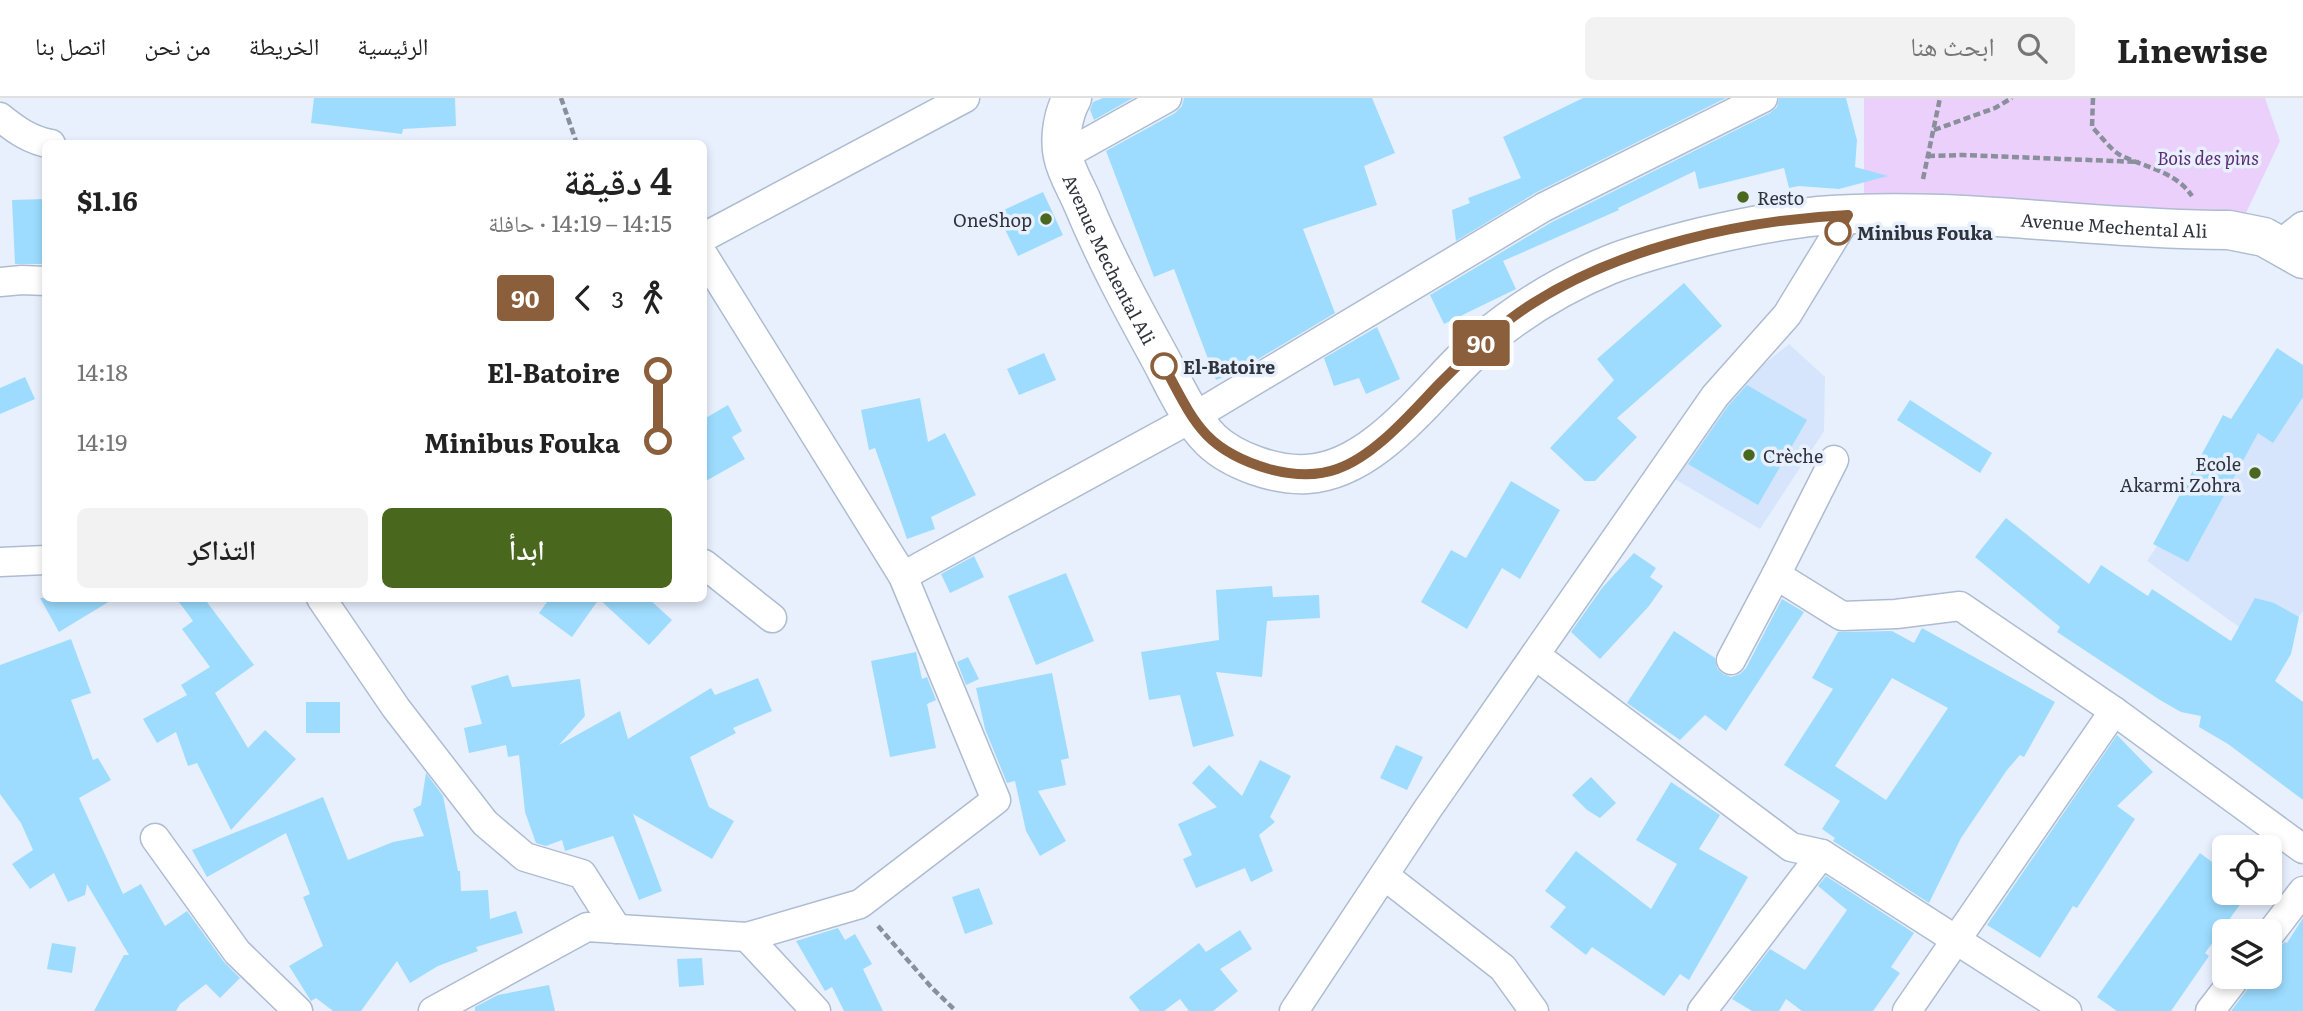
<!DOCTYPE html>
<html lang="ar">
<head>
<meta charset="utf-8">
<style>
  :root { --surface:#fff; --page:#f2f2f2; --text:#222; --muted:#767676; --line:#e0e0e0; --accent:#4a681d }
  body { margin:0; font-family:Literata,"Noto Naskh Arabic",serif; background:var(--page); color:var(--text); direction:rtl; height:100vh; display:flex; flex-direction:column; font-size:26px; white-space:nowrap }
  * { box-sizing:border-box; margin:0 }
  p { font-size:23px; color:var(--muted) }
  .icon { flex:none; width:38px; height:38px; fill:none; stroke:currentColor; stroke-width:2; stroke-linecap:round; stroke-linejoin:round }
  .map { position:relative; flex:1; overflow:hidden; direction:ltr }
  .drawer { position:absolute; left:42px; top:42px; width:665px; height:462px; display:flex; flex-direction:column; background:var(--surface); border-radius:10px; box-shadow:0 4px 10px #0003; direction:rtl }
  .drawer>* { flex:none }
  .badge { padding:0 14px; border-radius:5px; font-size:24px; line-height:46px }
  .tools { position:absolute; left:2212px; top:737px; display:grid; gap:14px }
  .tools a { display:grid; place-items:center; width:70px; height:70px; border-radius:10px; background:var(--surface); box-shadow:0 4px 10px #0003; font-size:35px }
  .map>.badge { position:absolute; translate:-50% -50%; box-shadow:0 0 0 4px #fff }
  .legs { display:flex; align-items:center; gap:10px; height:77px; padding:0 35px; font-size:23px }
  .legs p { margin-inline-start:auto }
  .overview { display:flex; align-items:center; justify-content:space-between; height:119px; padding:0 35px }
  h1 { font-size:38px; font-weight:600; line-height:52px }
  .cta { display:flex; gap:14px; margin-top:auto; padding:14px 35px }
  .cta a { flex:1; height:80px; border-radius:10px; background:var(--accent); color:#fff; font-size:28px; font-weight:600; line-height:80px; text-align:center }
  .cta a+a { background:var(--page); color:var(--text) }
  ul { padding:0 35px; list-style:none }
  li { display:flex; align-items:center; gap:24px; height:70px; font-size:26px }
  li i { display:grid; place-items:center; width:10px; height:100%; margin:0 9px; background:currentColor }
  li i::after { content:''; width:18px; height:18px; margin:-9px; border:5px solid; border-radius:50%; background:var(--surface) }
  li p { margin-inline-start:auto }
  li:first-child i { background:linear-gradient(#0000 50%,currentColor 0) }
  li:last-child i { background:linear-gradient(currentColor 50%,#0000 0) }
  header { display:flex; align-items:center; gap:42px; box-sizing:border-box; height:98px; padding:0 35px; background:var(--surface); border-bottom:2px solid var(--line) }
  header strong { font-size:33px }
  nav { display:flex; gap:38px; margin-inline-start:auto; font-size:24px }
  .search { width:490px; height:63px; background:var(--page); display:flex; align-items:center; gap:18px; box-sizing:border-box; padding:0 24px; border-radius:10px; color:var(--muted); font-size:26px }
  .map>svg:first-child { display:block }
  .built { fill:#d6e4fc }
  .green { fill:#ead0fb }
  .building { fill:#9ddcff; fill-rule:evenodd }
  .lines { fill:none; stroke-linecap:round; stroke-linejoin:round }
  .street-casing { stroke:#aebcd1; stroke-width:31 }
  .secondary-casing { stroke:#aebcd1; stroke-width:41 }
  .path { stroke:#898f9b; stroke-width:4.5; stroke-dasharray:7 3.5; stroke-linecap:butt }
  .street { stroke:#fff; stroke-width:28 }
  .secondary { stroke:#fff; stroke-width:38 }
  .line-1-casing { stroke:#fff; stroke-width:16 }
  .line-1 { stroke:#8b5e3c; stroke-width:10 }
  .poi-dot { fill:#4a681d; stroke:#e8f0fe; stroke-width:2.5 }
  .stop-1-dot { fill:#fff; stroke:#8b5e3c; stroke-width:3.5 }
  .labels { text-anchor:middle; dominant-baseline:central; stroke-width:7; stroke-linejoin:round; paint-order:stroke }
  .park-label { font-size:18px; font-style:italic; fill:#5d2b77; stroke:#e8f0fe }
  .poi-label { font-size:18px; fill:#2e333c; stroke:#e8f0fe; text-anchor:start }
  .street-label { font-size:18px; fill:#2e333c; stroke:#e8f0fe }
  .stop-label { font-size:18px; font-weight:bold; fill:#2e333c; stroke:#e8f0fe; text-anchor:start }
</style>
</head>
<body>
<header>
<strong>Linewise</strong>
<div class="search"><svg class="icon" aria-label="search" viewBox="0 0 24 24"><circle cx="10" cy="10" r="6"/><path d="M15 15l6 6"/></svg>ابحث هنا</div>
<nav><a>الرئيسية</a><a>الخريطة</a><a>من نحن</a><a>اتصل بنا</a></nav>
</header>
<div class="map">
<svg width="2303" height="913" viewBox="0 0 2303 913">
  <rect width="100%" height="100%" fill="#e8f0fe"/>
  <g class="built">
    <path d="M1789 246 1825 279 1824 333 1760 431 1673 380 1741 285Z"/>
    <path d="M2277 270 2303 287V513L2274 554 2147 463Z"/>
  </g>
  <path class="green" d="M1864 0H2265L2280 43 2244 119 1864 98Z"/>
  <g class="building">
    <path d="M314 0H455L456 28 403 31 402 36 311 25Z"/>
    <path d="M1103 0H1133L1094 22 1090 12 1093 4Z"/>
    <path d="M1184 0H1372L1395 55 1364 68 1377 107 1303 131 1335 215 1235 275 1216 282 1174 171 1154 179 1106 53 1175 15 1182 8Z"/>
    <path d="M1583 0H1726L1537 94 1456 143 1452 112 1470 105 1468 100 1521 80 1503 39Z"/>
    <path d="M1779 0H1846L1857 42 1855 69 1888 78 1839 91 1799 88 1789 90 1784 70 1699 91 1695 73 1618 110 1619 112 1503 163 1516 191 1444 226 1430 197 1552 124 1770 15 1777 9Z"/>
    <path d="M1043 94 1063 137 1018 158 997 115Z"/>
    <path d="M46 101V166H15L12 102Z"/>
    <path d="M1684 185 1722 228 1617 320 1637 339 1595 383H1585L1550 350 1614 282 1597 261Z"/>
    <path d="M1377 229 1400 281 1366 296 1359 280 1334 288 1324 260Z"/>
    <path d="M2277 250 2303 267V299L2273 345 2258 335 2188 464 2153 446 2223 317 2231 321Z"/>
    <path d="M1044 255 1056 282 1019 297 1007 271Z"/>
    <path d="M25 279 35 301 0 316V290Z"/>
    <path d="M1747 287 1807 322 1758 407 1688 366 1728 308Z"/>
    <path d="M920 300 928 344 945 335 976 397 931 419 935 431 907 441 875 350 869 352 861 312Z"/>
    <path d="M1910 302 1992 355 1980 375 1897 322Z"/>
    <path d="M728 307 742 333 732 339 745 361 704 384V321Z"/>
    <path d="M1511 383 1560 412 1520 481 1502 470 1467 531 1421 504 1451 452 1466 460Z"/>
    <path d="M2006 420 2089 486 2101 467 2148 498 2152 491 2231 543 2255 500 2274 505 2299 519 2291 556 2275 583 2303 604V702L2228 646 2199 629 2201 618 2181 614 2160 602 2057 534 2060 529 1975 459Z"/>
    <path d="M1634 455 1656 470 1650 479 1663 488 1649 508 1600 561 1571 534 1602 490Z"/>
    <path d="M974 458 984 479 950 495 941 476Z"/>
    <path d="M1066 475 1094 543 1036 567 1008 498Z"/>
    <path d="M1272 488 1273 499 1319 497 1320 520 1267 523 1262 579 1216 574 1234 638 1193 649 1180 597 1149 602 1141 554 1219 542 1216 492Z"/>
    <path d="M40 500H115L59 534Z"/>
    <path d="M176 500H204L254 567 215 595 248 650 265 632 296 661 231 732 197 665 188 668 176 634 157 645 143 621 187 597 181 587 210 569 182 531 193 523Z"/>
    <path d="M550 500H648L672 522 649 547 599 501 572 539 539 515Z"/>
    <path d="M1782 501 1804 514 1726 633 1705 617 1680 642 1627 605 1674 533 1715 560 1717 570 1723 576 1731 579 1740 576 1746 570Z"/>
    <path d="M1922 530 2055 604 2024 659 2020 657 2007 672 1961 740 1929 805 1833 743 1835 740 1822 731 1840 703 1784 667 1833 591 1812 580 1838 534 1892 533 1914 545ZM1892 580 1948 610 1886 702 1835 668Z"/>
    <path d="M71 541 91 595 71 602 93 662 98 660 111 682 79 700 123 796 141 786 165 828 187 813 224 864 240 880 220 900 206 886 180 906 176 913H94L124 857H129L87 786 85 797 68 804 54 775 30 791 12 766 33 752 21 725 0 696V567Z"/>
    <path d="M916 554 922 581 927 579 936 602 927 606 936 650 890 659 871 563Z"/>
    <path d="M968 559 979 581 966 587 957 564Z"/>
    <path d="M1052 575 1069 660 1061 662 1066 687 1038 693 1066 743 1040 758 1026 733 1015 683 1007 685 985 631 976 590Z"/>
    <path d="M508 577 512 589 580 581 585 618 559 647 620 613 628 641 711 590 715 597 758 580 772 613 733 630 736 635 690 659 709 709 734 723 712 761 633 716 662 793 639 802 613 738 565 753 562 742 546 748 536 745 525 714 519 657 508 659 506 647 469 655 464 630 482 626 471 588Z"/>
    <rect x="306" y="604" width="34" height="31"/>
    <path d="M2117 637 2153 674 2117 708 2135 721 2077 810 2073 808 2040 860 1987 827Z"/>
    <path d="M1396 647 1423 659 1407 692 1380 680Z"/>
    <path d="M1260 662 1291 678 1270 719 1275 724 1259 737 1273 773 1251 784 1245 770 1196 790 1183 761 1192 757 1178 726 1217 709 1192 685 1209 667 1242 698Z"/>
    <path d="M426 675 443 698 458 773H460L461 793 488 792 490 821 516 813 523 835 476 849 478 853 438 868 410 885 397 863 361 913H333L316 900 311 903 289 868 323 848 303 799 310 796 286 735 207 779 192 752 323 699 348 762 393 744 424 738 413 711 421 707Z"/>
    <path d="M1591 679 1616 705 1600 720 1587 712 1572 697Z"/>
    <path d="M1671 684 1720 717 1699 751 1748 779 1689 882 1680 876 1664 898 1592 849 1586 857 1550 829 1566 809 1545 793 1576 753 1651 811 1677 766 1636 742Z"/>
    <path d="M2200 755 2224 773V794H2249L2205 855 2209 858 2171 913H2117L2097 899Z"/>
    <path d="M1826 778 1914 835 1891 869 1900 875 1873 913H1802L1786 901 1779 913H1752L1732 901 1770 851 1805 872 1847 812 1818 788Z"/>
    <path d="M979 790 993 826 965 836 952 799Z"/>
    <path d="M2303 820V913H2231L2250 888 2253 878H2270V852L2277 851 2285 844 2287 845Z"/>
    <path d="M838 830 845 842 855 836 872 866 863 871 883 913H844L832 889 825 893 796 843Z"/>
    <path d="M1240 832 1252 851 1220 871 1238 893 1213 913H1189L1180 901 1164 913H1140L1129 899 1199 845 1206 854Z"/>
    <path d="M52 845 76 849 72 875 47 871Z"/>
    <path d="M702 860 704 887 679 889 677 861Z"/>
    <path d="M549 887 555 913H475V909L498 897Z"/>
  </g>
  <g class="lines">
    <defs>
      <g id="street">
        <path d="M0 19C16 32 30 42 51 46"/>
        <path d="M1063 58 1167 0"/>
        <path d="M704 139 965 0"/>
        <path d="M2279 147 2303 128"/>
        <path d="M0 184 22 182 46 183"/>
        <path d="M0 464 46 462"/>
        <path d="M704 466 772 520"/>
        <path d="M1776 477 1842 518 1896 516 1960 508 2114 613 2303 751"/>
        <path d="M903 478 1192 320 1544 109 1763 0"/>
        <path d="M321 500 396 610 485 725 525 759 582 776 617 831"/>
        <path d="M1535 557 1791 749 1822 756 2067 913"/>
        <path d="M1731 562 1776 477 1834 362"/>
        <path d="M155 740 237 854 298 913"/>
        <path d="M1385 778 1503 870 1534 913"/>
        <path d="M2270 836 2303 793"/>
        <path d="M747 839 816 913"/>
        <path d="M433 913 587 829 747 839 860 806 996 702 903 478 704 158"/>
        <path d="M1294 913 1427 712 1715 298 1787 217 1848 117"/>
        <path d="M1702 913 1822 756"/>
        <path d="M1907 913 2114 613"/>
        <path d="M2210 913 2237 878"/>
      </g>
      <g id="secondary">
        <path id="s1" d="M1072 0C1063 16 1059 40 1063 58 1066 74 1077 91 1083 106 1105 159 1132 209 1160 260 1175 288 1188 319 1211 342 1233 363 1276 378 1307 376 1378 372 1432 288 1482 244 1520 212 1563 186 1609 167 1639 155 1670 147 1702 139 1740 130 1779 122 1819 118 1956 107 2093 132 2229 132L2264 139 2303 161"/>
      </g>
    </defs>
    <use href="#street" class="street-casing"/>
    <use href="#secondary" class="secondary-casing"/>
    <g class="path">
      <path d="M561 0 577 46"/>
      <path d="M2093 0 2092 29C2101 38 2110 51 2120 57 2146 70 2175 73 2192 98"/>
      <path d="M1934 32 1995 10 2012 0"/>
      <path d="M1928 58 1963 57 2139 64"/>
      <path d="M1923 81 1940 0"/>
      <path d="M878 828 932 890 956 913"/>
    </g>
    <use href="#street" class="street"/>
    <use href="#secondary" class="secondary"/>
  </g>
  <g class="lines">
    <defs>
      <path id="line-1" d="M1164 268C1194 324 1204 352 1269 371 1292 377 1315 379 1337 371 1375 358 1411 315 1438 287 1468 257 1499 226 1535 204 1624 148 1744 122 1848 117L1838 134"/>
    </defs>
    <use href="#line-1" class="line-1-casing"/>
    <use href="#line-1" class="line-1"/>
  </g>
  <g class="poi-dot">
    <circle cx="1743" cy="99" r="7"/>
    <circle cx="1046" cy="121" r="7"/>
    <circle cx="1749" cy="357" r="7"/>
    <circle cx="2255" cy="375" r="7"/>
  </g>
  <g class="stop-1-dot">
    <circle cx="1838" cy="134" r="12"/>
    <circle cx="1164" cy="268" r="12"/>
  </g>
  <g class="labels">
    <g class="park-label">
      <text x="2208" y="59">Bois des pins</text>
    </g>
    <g class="poi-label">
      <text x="1757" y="99">Resto</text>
      <text x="1032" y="121" text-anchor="end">OneShop</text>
      <text x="1763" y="357">Crèche</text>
      <text x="2241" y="365" text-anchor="end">Ecole<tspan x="2241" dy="21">Akarmi Zohra</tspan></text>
    </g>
    <g class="street-label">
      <text stroke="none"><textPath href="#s1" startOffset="1370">Avenue Mechental Ali</textPath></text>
      <text stroke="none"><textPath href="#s1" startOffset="173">Avenue Mechental Ali</textPath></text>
    </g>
    <g class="stop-label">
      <text x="1857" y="134">Minibus Fouka</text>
      <text x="1183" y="268">El-Batoire</text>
    </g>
  </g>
</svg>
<div class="tools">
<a><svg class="icon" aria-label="locate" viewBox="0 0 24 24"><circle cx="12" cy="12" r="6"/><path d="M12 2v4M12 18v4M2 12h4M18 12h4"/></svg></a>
<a><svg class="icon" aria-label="layers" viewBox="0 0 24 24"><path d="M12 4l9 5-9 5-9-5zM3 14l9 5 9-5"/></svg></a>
</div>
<b class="badge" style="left:1481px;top:245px;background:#8b5e3c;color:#fff">90</b>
<section class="drawer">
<div class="overview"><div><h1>4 دقيقة</h1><p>14:15 – 14:19 · حافلة</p></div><b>$1.16</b></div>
<div class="legs"><svg class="icon" aria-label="walk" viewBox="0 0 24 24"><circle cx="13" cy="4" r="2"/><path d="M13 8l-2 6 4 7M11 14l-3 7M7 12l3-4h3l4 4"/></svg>3<svg class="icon" aria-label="back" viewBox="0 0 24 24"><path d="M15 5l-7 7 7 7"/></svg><b class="badge" style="background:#8b5e3c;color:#fff">90</b></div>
<ul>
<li><i style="color:#8b5e3c"></i><b>El-Batoire</b><p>14:18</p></li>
<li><i style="color:#8b5e3c"></i><b>Minibus Fouka</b><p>14:19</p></li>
</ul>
<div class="cta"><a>ابدأ</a><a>التذاكر</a></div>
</section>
</div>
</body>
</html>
